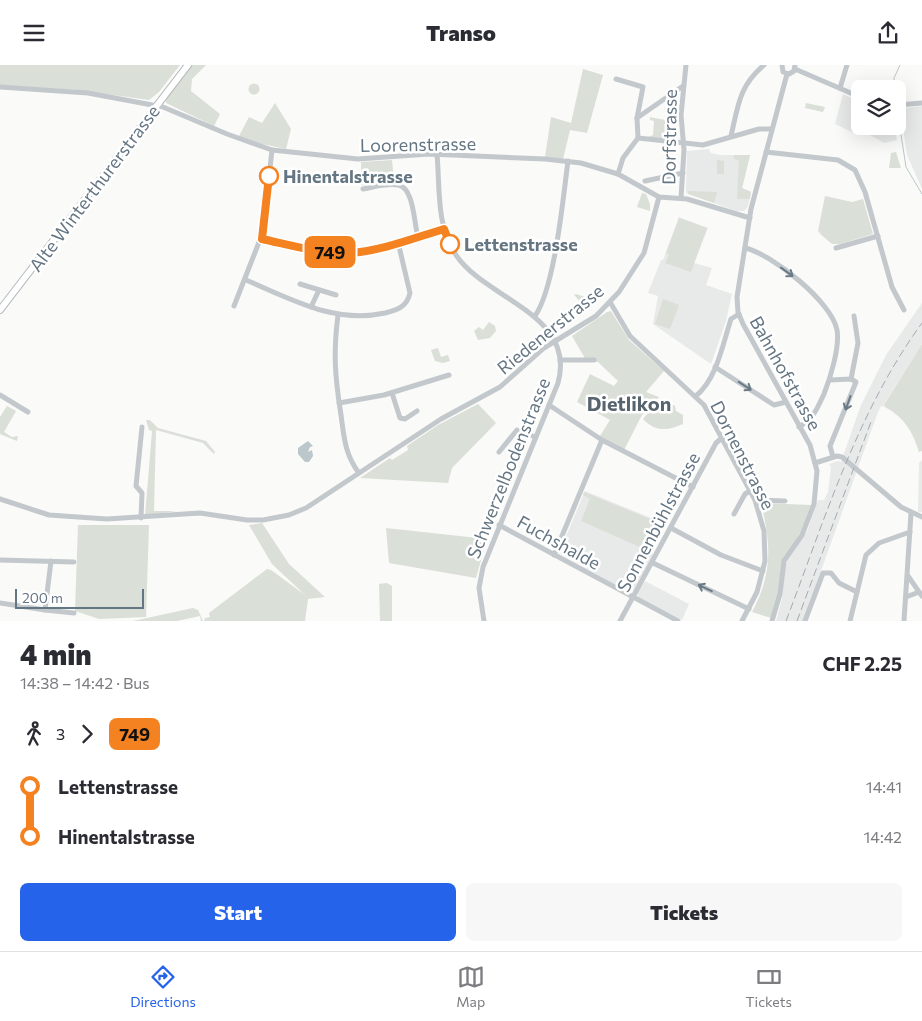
<!DOCTYPE html>
<html lang="en">
<head>
<meta charset="utf-8">
<style>
  :root { --surface:#fff; --page:#f7f7f7; --text:#2b2b33; --muted:#7c7c81; --line:#e1e1e2; --accent:#2563eb }
  body { margin:0; font-family:Commissioner,sans-serif; background:var(--page); color:var(--text); height:100vh; display:flex; flex-direction:column; font-size:19px; white-space:nowrap }
  * { box-sizing:border-box; margin:0 }
  p { font-size:16px; color:var(--muted) }
  .icon { flex:none; width:28px; height:28px; fill:none; stroke:currentColor; stroke-width:2; stroke-linecap:round; stroke-linejoin:round }
  .map { position:relative; height:556px; overflow:hidden }
  .side { display:flex; flex-direction:column; background:var(--surface); flex:1 }
  .side>* { flex:none }
  .badge { padding:0 10px; border-radius:8px; font-size:18px; line-height:32px }
  .controls { position:absolute; left:851px; top:15px; display:grid; gap:10px }
  .controls a { display:grid; place-items:center; width:55px; height:55px; border-radius:8px; background:var(--surface); box-shadow:0 5px 20px #0002; font-size:25px }
  .scale { position:absolute; left:15px; bottom:12px; width:129px; box-sizing:border-box; padding-left:5px; border:2px solid #657683; border-top:0; font-size:14px; line-height:18px; white-space:nowrap; color:#657683; -webkit-text-stroke:4px #fff; paint-order:stroke }
  .map>.badge { position:absolute; translate:-50% -50%; box-shadow:0 0 0 2px #fff }
  .legs { display:flex; align-items:center; gap:8px; height:55px; padding:0 20px; font-size:16px }
  .legs p { margin-inline-start:auto }
  .head { display:flex; align-items:center; justify-content:space-between; height:85px; padding:0 20px }
  h1 { font-size:28px; font-weight:800; line-height:38px }
  .primary-button { display:flex; gap:10px; margin-top:auto; padding:10px 20px }
  .primary-button a { flex:1; height:58px; border-radius:8px; background:var(--accent); color:#fff; font-size:20px; font-weight:800; line-height:58px; text-align:center }
  .primary-button a+a { background:var(--page); color:var(--text) }
  ul { padding:0 20px; list-style:none }
  li { display:flex; align-items:center; gap:18px; height:50px; font-size:19px }
  li i { display:grid; place-items:center; width:8px; height:100%; margin:0 6px; background:currentColor }
  li i::after { content:''; width:12px; height:12px; margin:-6px; border:4px solid; border-radius:50%; background:var(--surface) }
  li p { margin-inline-start:auto }
  li:first-child i { background:linear-gradient(#0000 50%,currentColor 0) }
  li:last-child i { background:linear-gradient(currentColor 50%,#0000 0) }
  header { display:flex; justify-content:space-between; align-items:center; height:65px; padding:0 20px; background:var(--surface); font-size:22px; font-weight:800 }
  .tab-bar { display:flex; justify-content:space-around; align-items:center; height:70px; border-top:1px solid var(--line); background:var(--surface); font-size:14px; color:var(--muted) }
  .tab-bar a { display:grid; justify-items:center; gap:2px }
  .tab-bar .current { color:var(--accent) }
  .map>svg:first-child { display:block }
  .built { fill:#e8e9e9 }
  .green { fill:#dadfd7 }
  .water { fill:#bbc7cb }
  .lines { fill:none; stroke-linecap:round; stroke-linejoin:round }
  .stream { stroke:#bbc7cb; stroke-width:1 }
  .major-casing { stroke:#b5babe; stroke-width:8 }
  .minor { stroke:#c3c8cc; stroke-width:5 }
  .major { stroke:#fff; stroke-width:6 }
  .rail { stroke:#a2aab0; stroke-width:1; stroke-dasharray:8 4; stroke-linecap:butt }
  .oneway { stroke:#6a7a87 }
  .line-1-casing { stroke:#fff; stroke-width:11 }
  .line-1 { stroke:#f58220; stroke-width:8 }
  .stop-1-dot { fill:#fff; stroke:#f58220; stroke-width:2.5 }
  .labels { text-anchor:middle; dominant-baseline:central; stroke-width:5; stroke-linejoin:round; paint-order:stroke }
  .street-label { font-size:18px; fill:#657683; stroke:#fff }
  .stop-label { font-size:18px; font-weight:bold; fill:#657683; stroke:#fff; text-anchor:start }
  .quarter-label { font-size:20px; font-weight:bold; fill:#57646e; stroke:#fff }
</style>
</head>
<body>
<header><svg class="icon" aria-label="menu" viewBox="0 0 24 24"><path d="M4 6h16M4 12h16M4 18h16"/></svg>Transo<svg class="icon" aria-label="share" viewBox="0 0 24 24"><path d="M12 15V3M7 8l5-5 5 5M5 13v7h14v-7"/></svg></header>
<div class="map">
<svg width="922" height="556" viewBox="0 0 922 556">
  <rect width="100%" height="100%" fill="#fafaf8"/>
  <g class="built">
    <path d="M843 29 860 37V61H894L897 75 884 78 870 70H858L835 59Z"/>
    <path d="M922 41V124L907 90 903 63 898 44Z"/>
    <path d="M709 84 711 88 720 90H750L742 123 751 127 748 142 744 146H736L686 128 687 86Z"/>
    <path d="M679 152 708 163 694 198 712 203 706 220 732 229 726 256 711 299 653 259 658 231 648 228 661 195H663Z"/>
    <path d="M922 238V279L885 337V342L881 341 878 347 803 556H776L782 534 785 500 807 466 818 435H824L828 427 831 402 829 399 838 396 841 397 861 340 886 290Z"/>
    <path d="M922 395V447H918L919 398Z"/>
    <path d="M585 426 656 455 642 484 654 489 633 526 629 527 614 519 559 488Z"/>
    <path d="M645 516 689 539 682 555 639 533 637 528Z"/>
  </g>
  <g class="green">
    <path d="M0 0H180L159 27 149 35 77 25 0 20Z"/>
    <path d="M190 0H206L192 14 191 26 220 49 214 61 166 38V32Z"/>
    <path d="M583 4 603 10 587 68 570 65 563 94 545 92 551 52 571 58Z"/>
    <circle cx="254" cy="24" r="5.5"/>
    <path d="M275 38 291 64 286 84 253 77 239 71 249 52 262 58Z"/>
    <path d="M806 38 825 42 823 47 805 43Z"/>
    <path d="M650 52 665 55V61H669L664 67V74L648 72 653 70 654 56 650 55Z"/>
    <path d="M896 87 901 103H889L891 88Z"/>
    <path d="M734 90H750L742 123 751 127 750 134H737L739 95 734 94Z"/>
    <path d="M392 95 394 117 369 121 361 120V97Z"/>
    <path d="M717 95 724 96V109H717Z"/>
    <path d="M688 126 717 127 714 138 688 129Z"/>
    <path d="M642 128 646 129 650 139V146L637 142Z"/>
    <path d="M825 131 852 137 863 134 873 169 840 179H832L818 167 821 168 818 166Z"/>
    <path d="M679 153 707 163 691 207 665 198 669 189 666 188Z"/>
    <path d="M576 229 588 233 587 237 590 240 587 244 574 230Z"/>
    <path d="M663 234 679 240 670 264 655 259Z"/>
    <path d="M611 246 629 275 664 306 646 327 659 332 642 350 624 385 600 371 610 355 577 337 590 309 614 321 618 316 598 297 586 295 572 271 607 247Z"/>
    <path d="M489 257 495 261 496 266 490 273 478 275 474 266 479 262 483 265Z"/>
    <path d="M922 279V386L919 387C913 367 904 352 885 342V338Z"/>
    <path d="M438 283 441 292 448 290 450 296 443 298 435 296 431 285Z"/>
    <path d="M661 333 675 341 676 346 683 350V359C667 366 655 367 643 354Z"/>
    <path d="M478 339 496 358 452 403 448 418 360 413 390 393 392 395 408 385 407 381 438 360Z"/>
    <path d="M7 341 16 346 4 367 12 372 18 371 17 376 0 369V352Z"/>
    <path d="M146 355H150L158 363 206 376 215 387 214 389 203 378 156 365 154 446H176L145 451 152 366 149 365Z"/>
    <path d="M584 427 655 456 642 483 581 456 590 434 583 430Z"/>
    <path d="M761 438 811 440 801 466 781 501 779 529 771 553 752 547C773 508 771 479 761 438Z"/>
    <path d="M262 458 289 499 325 532 308 534 305 556H204L205 553 210 552 209 548 267 504 271 505 305 530 272 499 249 460Z"/>
    <path d="M78 460H149L146 552 99 554 75 546Z"/>
    <path d="M386 463 487 474 476 513 389 498Z"/>
    <path d="M387 518 392 521V556H380L379 519Z"/>
    <path d="M193 543 198 545 203 556H201L200 551 177 556H133Z"/>
  </g>
  <path class="water" d="M308 376 313 381 310 382 308 387 312 385 313 391 309 397H305L298 389V383Z"/>
  <g class="lines">
    <g class="stream">
      <path d="M895 24 894 13 900 0"/>
      <path d="M898 50 906 102 922 129"/>
    </g>
    <defs>
      <path id="major" d="M0 245 188 0"/>
    </defs>
    <use href="#major" class="major-casing"/>
    <g class="minor">
      <path d="M782 0 783 7 789 9 794 6 795 0"/>
      <path d="M795 4 860 32"/>
      <path d="M616 14 643 22 637 53"/>
      <path d="M0 22 88 28 163 42 227 69 272 85 358 94 429 89 545 94 581 98 618 109 659 132 687 134 750 153"/>
      <path d="M840 23 847 0"/>
      <path d="M898 40 922 38"/>
      <path d="M731 71C738 41 739 21 764 0"/>
      <path d="M638 73 703 80 759 64H771"/>
      <path d="M766 87 838 95 855 105 865 127 892 222 904 245"/>
      <path d="M437 89C440 123 436 161 456 190 485 234 577 249 558 318L483 502 479 523 484 556"/>
      <path d="M618 109 623 93 638 73 637 53 683 21"/>
      <path d="M645 116 683 108"/>
      <path d="M363 124C374 122 387 118 398 120 414 122 414 159 418 172"/>
      <path d="M681 133 684 85 681 50 686 0"/>
      <path d="M261 174C289 180 318 189 346 188 379 187 413 173 444 164"/>
      <path d="M745 183C772 189 832 237 837 265 840 282 830 314 824 329 817 344 814 353 799 362"/>
      <path d="M836 183 878 171"/>
      <path d="M246 215C291 234 334 259 385 248 397 245 407 242 410 228L398 177"/>
      <path d="M300 219 336 230"/>
      <path d="M610 237 630 271 704 340 755 435 764 466 765 496 757 527 742 556"/>
      <path d="M234 241 263 167 272 85"/>
      <path d="M311 242 319 225"/>
      <path d="M338 250C333 288 335 312 341 350 344 372 345 390 359 408"/>
      <path d="M535 251C555 222 563 133 568 96"/>
      <path d="M560 295H594"/>
      <path d="M715 302 774 340 786 337"/>
      <path d="M851 314 858 278 854 251"/>
      <path d="M830 315 851 314 856 317 830 381 833 392"/>
      <path d="M392 328 400 353 405 354 417 346"/>
      <path d="M0 330 28 347"/>
      <path d="M696 331C717 314 723 278 731 254L739 249"/>
      <path d="M339 338 384 330 449 310"/>
      <path d="M549 340 602 375 693 422"/>
      <path d="M499 387 517 365 535 372"/>
      <path d="M815 398 837 391 842 392 901 442 922 452"/>
      <path d="M0 434 49 450 107 454 200 448 247 455H263L289 450 306 443 441 354 500 322 544 283 596 251 619 227 644 188 659 132"/>
      <path d="M755 435 785 436"/>
      <path d="M734 449 745 429 750 426"/>
      <path d="M141 453 142 428 136 421 142 362"/>
      <path d="M499 460 678 556"/>
      <path d="M671 463 721 490 763 506"/>
      <path d="M554 490 602 375"/>
      <path d="M0 495 74 497"/>
      <path d="M653 498 749 544"/>
      <path d="M908 511 922 531"/>
      <path d="M906 532 919 527"/>
      <path d="M0 538 45 545 51 496"/>
      <path d="M45 545 74 548"/>
      <path d="M620 556 716 378 723 372"/>
      <path d="M772 556 780 529 784 496 802 470 814 439 817 406 810 380 743 259 738 247 737 232 751 144 787 9"/>
      <path d="M805 556 823 508H831L839 518 857 527"/>
      <path d="M850 556 866 490 879 478 910 467"/>
      <path d="M904 556 911 448"/>
    </g>
    <use href="#major" class="major"/>
    <g class="rail">
      <path d="M786 556C825 454 857 347 922 258"/>
      <path d="M797 556 872 354"/>
    </g>
  </g>
  <defs><path id="oneway-shaft" d="M-6 0H5M1.5-3L5.5 0L1.5 3" fill="none" stroke-width="1.6" stroke-linecap="round" stroke-linejoin="round" transform="scale(1.25)"/></defs>
  <g class="oneway">
    <use href="#oneway-shaft" transform="translate(787 207) rotate(36)"/>
    <use href="#oneway-shaft" transform="translate(745 321) rotate(33)"/>
    <use href="#oneway-shaft" transform="translate(848 338) rotate(110)"/>
    <use href="#oneway-shaft" transform="translate(705 523) rotate(-155)"/>
  </g>
  <g class="lines">
    <defs>
      <path id="line-1" d="M269 111 262 174C290 180 320 189 350 188 381 186 414 173 444 164L450 179"/>
    </defs>
    <use href="#line-1" class="line-1-casing"/>
    <use href="#line-1" class="line-1"/>
  </g>
  <g class="stop-1-dot">
    <circle cx="269" cy="111" r="9"/>
    <circle cx="450" cy="179" r="9"/>
  </g>
  <g class="labels">
    <g class="street-label">
      <text transform="translate(669 72) rotate(-89)">Dorfstrasse</text>
      <text transform="translate(418 79) rotate(-1)">Loorenstrasse</text>
      <text transform="translate(94 123) rotate(-53)">Alte Winterthurerstrasse</text>
      <text transform="translate(550 264) rotate(-39)">Riedenerstrasse</text>
      <text transform="translate(786 308) rotate(61)">Bahnhofstrasse</text>
      <text transform="translate(743 390) rotate(63)">Dornenstrasse</text>
      <text transform="translate(508 403) rotate(-68)">Schwerzelbodenstrasse</text>
      <text transform="translate(658 457) rotate(-62)">Sonnenbühlstrasse</text>
      <text transform="translate(559 477) rotate(29)">Fuchshalde</text>
    </g>
    <g class="stop-label">
      <text x="283" y="111">Hinentalstrasse</text>
      <text x="464" y="179">Lettenstrasse</text>
    </g>
    <g class="quarter-label">
      <text x="629" y="338">Dietlikon</text>
    </g>
  </g>
</svg>
<div class="controls">
<a><svg class="icon" aria-label="layers" viewBox="0 0 24 24"><path d="M12 4l9 5-9 5-9-5zM3 14l9 5 9-5"/></svg></a>
</div>
<div class="scale">200 m</div>
<b class="badge" style="left:330px;top:187px;background:#f58220;color:#111">749</b>
</div>
<section class="side">
<div class="head"><div><h1>4 min</h1><p>14:38 – 14:42 · Bus</p></div><b>CHF 2.25</b></div>
<div class="legs"><svg class="icon" aria-label="walk" viewBox="0 0 24 24"><circle cx="13" cy="4" r="2"/><path d="M13 8l-2 6 4 7M11 14l-3 7M7 12l3-4h3l4 4"/></svg>3<svg class="icon" aria-label="forward" viewBox="0 0 24 24"><path d="M9 5l7 7-7 7"/></svg><b class="badge" style="background:#f58220;color:#111">749</b></div>
<ul>
<li><i style="color:#f58220"></i><b>Lettenstrasse</b><p>14:41</p></li>
<li><i style="color:#f58220"></i><b>Hinentalstrasse</b><p>14:42</p></li>
</ul>
<div class="primary-button"><a>Start</a><a>Tickets</a></div>
</section>
<nav class="tab-bar">
<a class="current"><svg class="icon" aria-label="directions" viewBox="0 0 24 24"><path d="M12 3l9 9-9 9-9-9zM9 14v-3h6M13 9l2 2-2 2"/></svg>Directions</a>
<a><svg class="icon" aria-label="map" viewBox="0 0 24 24"><path d="M3 6l6-2 6 2 6-2v14l-6 2-6-2-6 2zM9 4v14M15 6v14"/></svg>Map</a>
<a><svg class="icon" aria-label="tickets" viewBox="0 0 24 24"><path d="M3 7h18v10H3zM15 7v10"/></svg>Tickets</a>
</nav>
</body>
</html>
